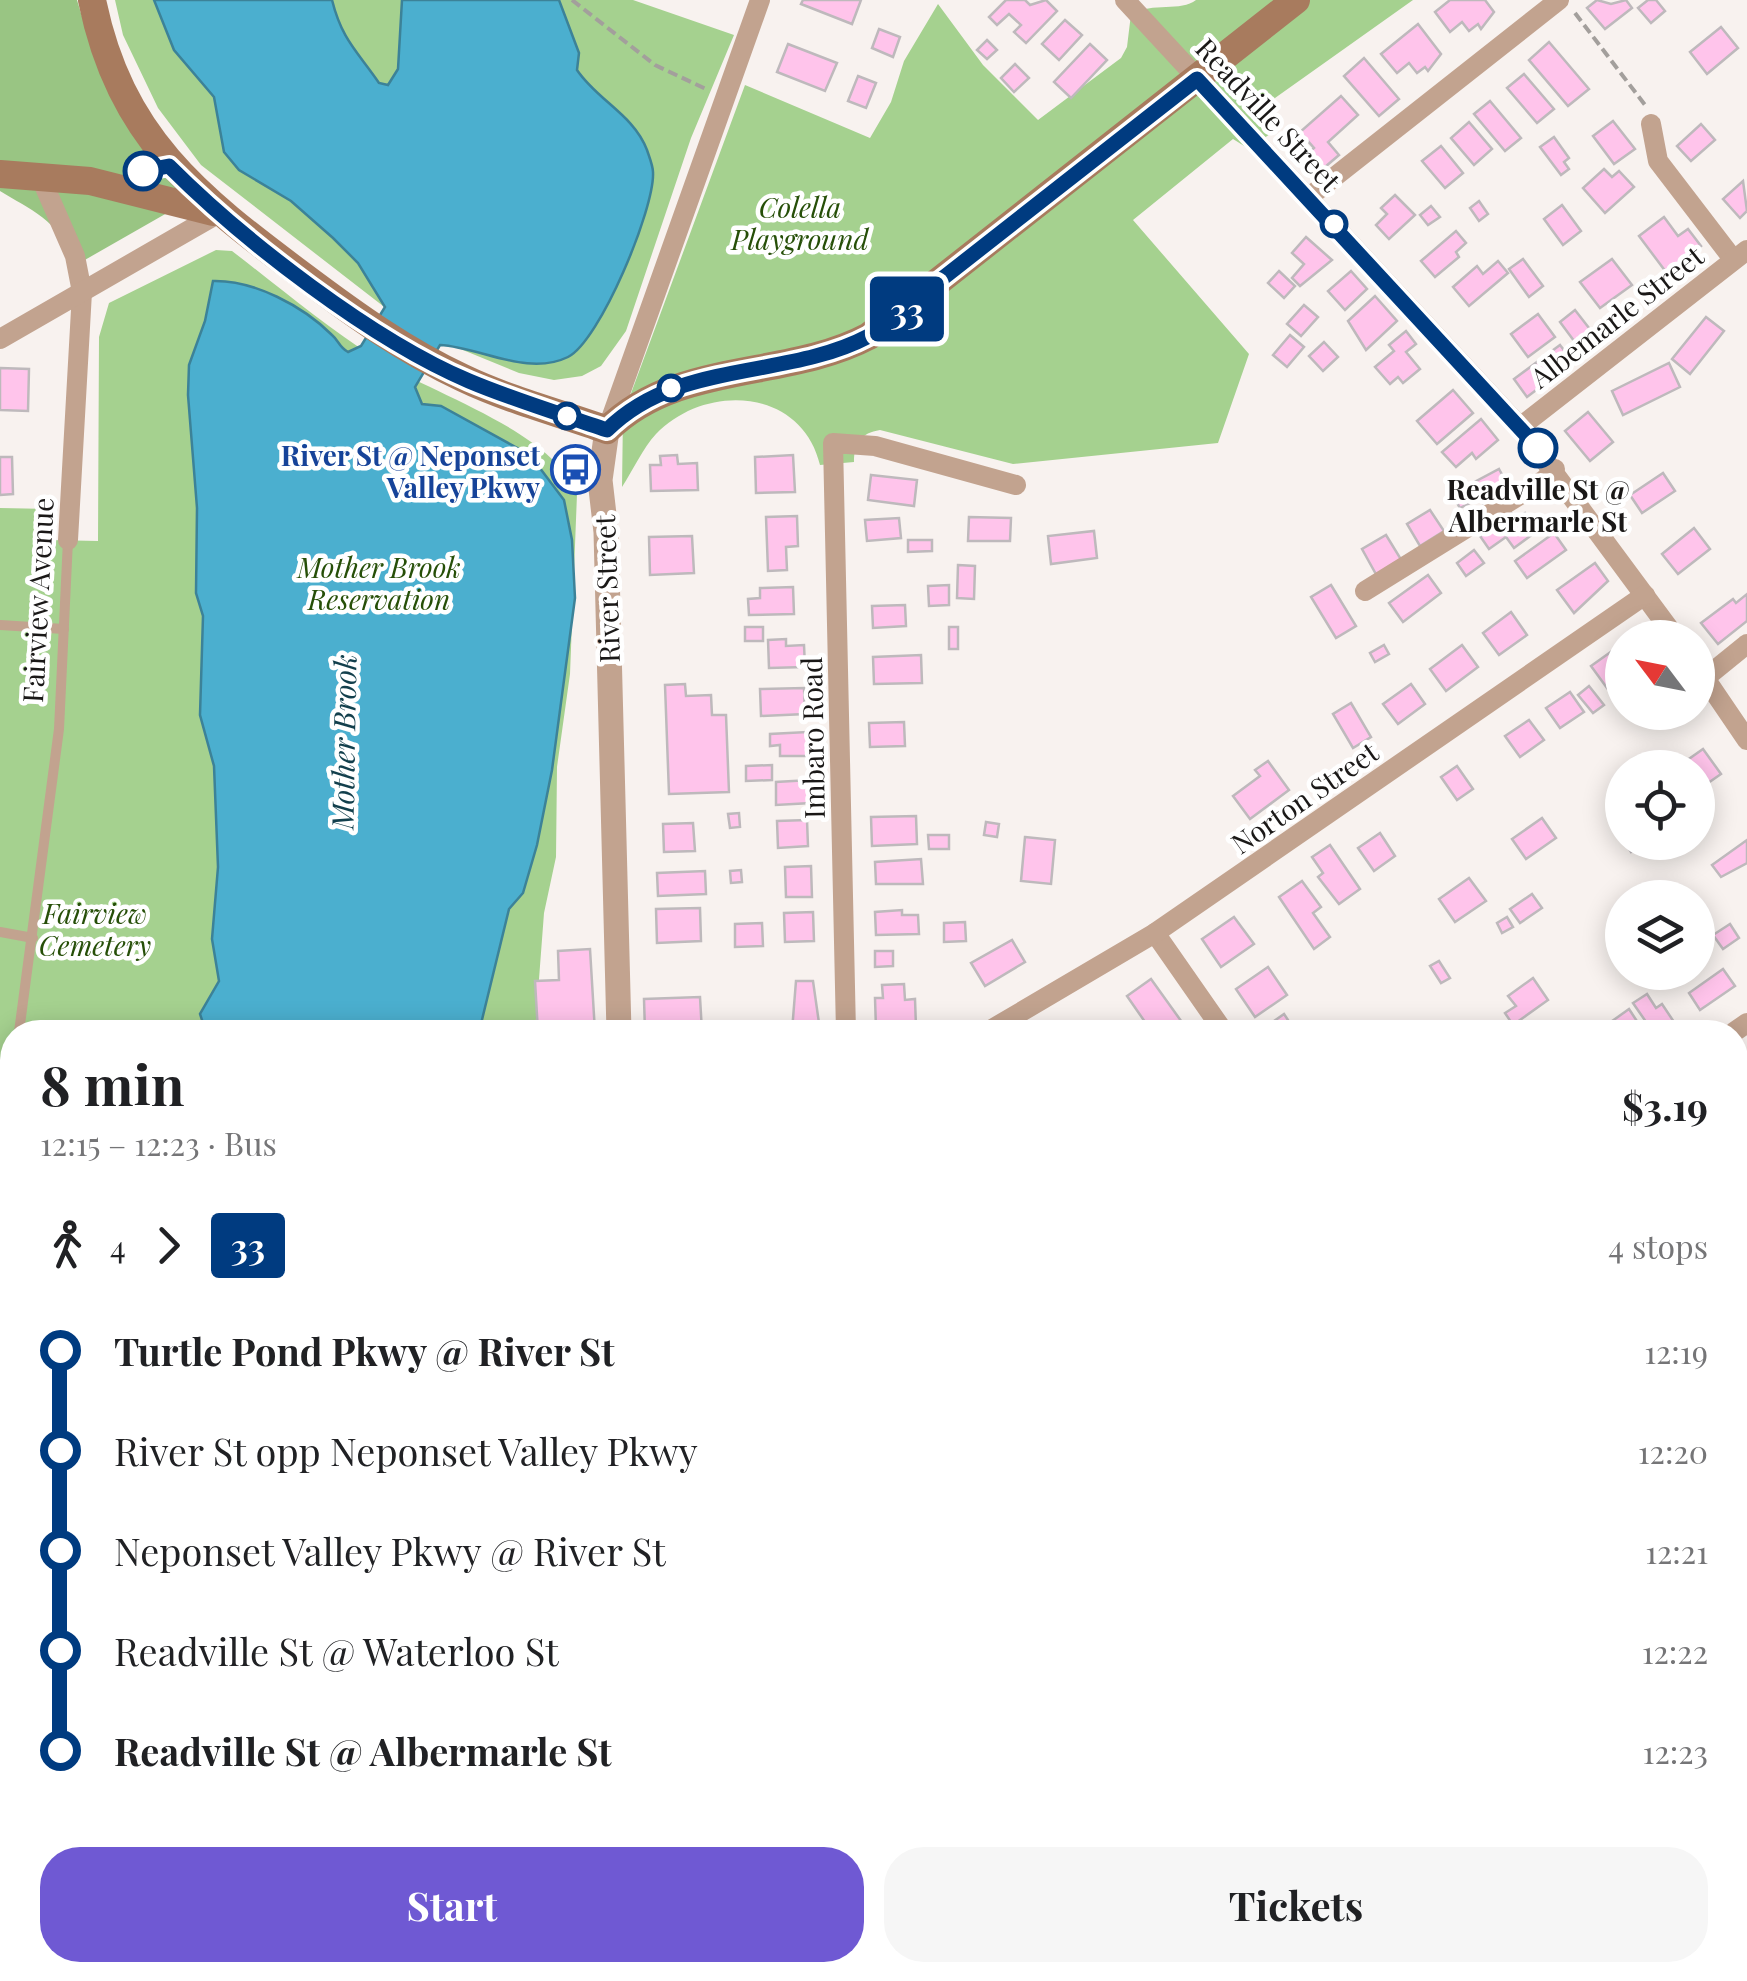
<!DOCTYPE html>
<html lang="en">
<head>
<meta charset="utf-8">
<style>
  :root { --surface:#fff; --page:#f6f6f6; --text:#202124; --muted:#757577; --accent:#6f59d3 }
  body { margin:0; font-family:"Playfair Display",serif; background:var(--page); color:var(--text); height:100vh; display:flex; flex-direction:column; font-size:38px; white-space:nowrap }
  * { box-sizing:border-box; margin:0 }
  p { font-size:32px; color:var(--muted) }
  .icon { flex:none; width:55px; height:55px; fill:none; stroke:currentColor; stroke-width:2; stroke-linecap:round; stroke-linejoin:round }
  .map { position:relative; flex:1; overflow:hidden }
  .panel { position:absolute; left:0px; top:1020px; width:1748px; height:962px; display:flex; flex-direction:column; background:var(--surface); border-radius:40px 40px 0 0; box-shadow:0 5px 25px #0003 }
  .panel>* { flex:none }
  .badge { padding:0 20px; border-radius:8px; font-size:35px; line-height:65px }
  .needle { width:65px; rotate:302deg }
  .fabs { position:absolute; left:1605px; top:620px; display:grid; gap:20px }
  .fabs a { display:grid; place-items:center; width:110px; height:110px; border-radius:50%; background:var(--surface); box-shadow:0 5px 25px #0003; font-size:50px }
  .map>.badge { position:absolute; translate:-50% -50%; box-shadow:0 0 0 5px #fff }
  .legs { display:flex; align-items:center; gap:15px; height:110px; padding:0 40px; font-size:32px }
  .legs p { margin-inline-start:auto }
  .summary { display:flex; align-items:center; justify-content:space-between; height:170px; padding:0 40px }
  h1 { font-size:55px; font-weight:700; line-height:75px }
  .button { display:flex; gap:20px; margin-top:auto; padding:20px 40px }
  .button a { flex:1; height:115px; border-radius:40px; background:var(--accent); color:#fff; font-size:40px; font-weight:700; line-height:115px; text-align:center }
  .button a+a { background:var(--page); color:var(--text) }
  ul { padding:0 40px; list-style:none }
  li { display:flex; align-items:center; gap:35px; height:100px; font-size:38px }
  li i { display:grid; place-items:center; width:15px; height:100%; margin:0 12px; background:currentColor }
  li i::after { content:''; width:25px; height:25px; margin:-12px; border:8px solid; border-radius:50%; background:var(--surface) }
  li p { margin-inline-start:auto }
  li:first-child i { background:linear-gradient(#0000 50%,currentColor 0) }
  li:last-child i { background:linear-gradient(currentColor 50%,#0000 0) }
  .map>svg:first-child { display:block }
  .green { fill:#a5d18f }
  .forest { fill:#99c583 }
  .water { fill:#4bafcf; stroke:#3c8298; stroke-width:2.5 }
  .building { fill:#ffc4eb; stroke:#beb9bc; stroke-width:2.5 }
  .lines { fill:none; stroke-linecap:round; stroke-linejoin:round }
  .path { stroke:#a39f9c; stroke-width:4; stroke-dasharray:10 5; stroke-linecap:butt }
  .service { stroke:#c2a38f; stroke-width:10 }
  .minor { stroke:#c2a38f; stroke-width:20 }
  .tertiary { stroke:#c2a38f; stroke-width:25 }
  .secondary { stroke:#a87b5e; stroke-width:28 }
  .line-1-casing { stroke:#fff; stroke-width:22 }
  .line-1 { stroke:#003b80; stroke-width:15 }
  .stop-1-dot { fill:#fff; stroke:#003b80; stroke-width:5 }
  .labels { text-anchor:middle; dominant-baseline:central; stroke-width:9; stroke-linejoin:round; paint-order:stroke }
  .street-label { font-size:28px; fill:#1a1817; stroke:#fff }
  .park-label { font-size:28px; font-style:italic; fill:#264f08; stroke:#fff }
  .transit-label { font-size:28px; font-weight:bold; fill:#164399; stroke:#fff; text-anchor:end }
  .stop-label { font-size:28px; font-weight:bold; fill:#1a1817; stroke:#fff }
  .water-label { font-size:30px; font-style:italic; fill:#123f4c; stroke:#fff }
</style>
</head>
<body>
<div class="map">
<svg width="1747" height="1981" viewBox="0 0 1747 1981">
  <rect width="100%" height="100%" fill="#f8f2ef"/>
  <g class="green">
    <path d="M115 0H633L734 35 691 138 626 331 601 366 582 376 554 380 519 373 414 330 201 165 158 108 123 35Z"/>
    <path d="M1196 0H1413L1275 98 1267 113 1277 129 1249 149 1233 139 1133 220 1249 354 1218 443 1013 464 880 430C861 433 854 443 854 462L820 465C802 388 706 382 656 434 643 448 633 470 622 487L623 415 745 85 870 138 891 102 904 61 938 4 983 65 1038 120 1121 58 1127 47 1131 14C1153 2 1181 12 1196 0Z"/>
    <path d="M216 250 232 251C279 287 325 326 375 358 431 394 552 430 577 494L570 674 557 767 556 857 544 913 535 1032H12V1970H44L38 1981H0V508L51 509 50 540 98 541 99 337 109 303Z"/>
  </g>
  <path class="forest" d="M0 0H77C98 75 143 138 188 201L69 269C69 224 32 211 0 191Z"/>
  <g class="water">
    <path d="M154 0H332C342 40 357 51 379 83L388 85 398 69 402 0H559L579 53 577 70C597 100 634 115 647 150 649 156 653 166 653 172 655 208 600 341 568 357 527 377 481 347 440 345L415 387 422 404 441 406 530 455 564 500 572 540 575 598 552 770 537 845 523 893 509 909 479 1032H206L200 1014 219 981 212 939 218 867 214 766 200 715 203 616 196 593 197 508 188 395 189 365 205 321 213 281C254 280 303 306 332 335 339 341 339 347 348 352L361 346 385 307 358 263 333 238 291 201 239 170 224 152 214 97 174 50Z"/>
    <path d="M12 1647V1715L0 1722V1666Z"/>
    <path d="M12 1804V1902L0 1901V1806Z"/>
  </g>
  <g class="building">
    <path d="M803 0H861L852 24 801 4Z"/>
    <path d="M1006 0H1025L1030 5 1046 0 1057 11 1026 43 1014 32 1021 25 1009 14 997 25 989 17Z"/>
    <path d="M1450 0H1485L1494 12 1481 29 1478 24 1469 31 1462 22 1450 32 1435 12Z"/>
    <path d="M1597 0 1611 4 1626 0 1632 8 1605 29 1587 8Z"/>
    <path d="M1648 0H1656L1665 11 1651 23 1638 8Z"/>
    <path d="M1065 20 1082 35 1059 60 1042 44Z"/>
    <path d="M1418 24 1441 54 1428 71 1425 67 1417 73 1409 63 1397 73 1381 54Z"/>
    <path d="M1721 27 1738 48 1707 74 1690 52Z"/>
    <path d="M879 29 900 37 893 57 872 48Z"/>
    <path d="M987 40 997 50 987 59 977 50Z"/>
    <path d="M1549 42 1589 89 1568 106 1529 60Z"/>
    <path d="M788 44 837 63 825 91 777 72Z"/>
    <path d="M1090 44 1107 60 1071 98 1054 82Z"/>
    <path d="M1364 58 1399 99 1379 116 1344 76Z"/>
    <path d="M1015 64 1029 78 1014 92 1001 78Z"/>
    <path d="M1524 74 1554 109 1537 123 1507 88Z"/>
    <path d="M858 76 876 83 866 108 848 101Z"/>
    <path d="M1341 96 1358 115 1328 142 1339 155 1318 173 1304 157 1314 148 1300 132Z"/>
    <path d="M1490 101 1521 138 1505 151 1474 114Z"/>
    <path d="M1613 121 1635 149 1614 164 1593 136Z"/>
    <path d="M1469 122 1492 149 1474 165 1451 138Z"/>
    <path d="M1701 124 1715 140 1691 161 1677 146Z"/>
    <path d="M1554 137 1569 158 1564 162 1569 169 1561 175 1540 147Z"/>
    <path d="M1441 146 1463 173 1445 188 1422 161Z"/>
    <path d="M1604 169 1612 177 1619 171 1634 187 1605 213 1583 188Z"/>
    <path d="M1743 181 1747 211 1740 218 1723 199Z"/>
    <path d="M1395 195 1415 215 1389 239 1376 225 1387 214 1381 208Z"/>
    <path d="M1479 201 1488 214 1479 221 1470 208Z"/>
    <path d="M1562 205 1581 231 1563 245 1544 219Z"/>
    <path d="M1431 206 1440 217 1428 225 1420 215Z"/>
    <path d="M1664 217 1678 236 1688 229 1701 246 1666 272 1639 236Z"/>
    <path d="M1456 231 1466 243 1456 252 1459 257 1435 277 1421 261Z"/>
    <path d="M1306 237 1332 260 1300 286 1292 278 1304 264 1292 253Z"/>
    <path d="M1523 259 1543 286 1529 297 1509 269Z"/>
    <path d="M1612 259 1632 285 1600 308 1580 282Z"/>
    <path d="M1498 261 1508 273 1469 306 1453 287 1477 266 1483 274Z"/>
    <path d="M1279 271 1295 286 1284 298 1268 283Z"/>
    <path d="M1351 271 1367 289 1345 310 1328 291Z"/>
    <path d="M1375 296 1397 321 1366 350 1348 321Z"/>
    <path d="M1304 305 1318 317 1301 336 1287 324Z"/>
    <path d="M1575 310 1596 337 1580 349 1560 322Z"/>
    <path d="M1538 314 1555 337 1528 357 1511 334Z"/>
    <path d="M1706 317 1724 331 1690 374 1672 359Z"/>
    <path d="M1406 331 1416 344 1406 352 1420 369 1403 383 1398 377 1390 384 1375 367 1394 351 1389 345Z"/>
    <path d="M1290 335 1304 347 1287 367 1273 355Z"/>
    <path d="M1324 342 1338 357 1323 371 1309 356Z"/>
    <path d="M1560 345 1573 362 1527 397 1514 379Z"/>
    <path d="M1669 363 1680 387 1623 415 1612 391Z"/>
    <path d="M0 368 29 369 28 411 0 410Z"/>
    <path d="M1453 390 1473 413 1437 444 1417 421Z"/>
    <path d="M1588 412 1613 442 1590 461 1565 431Z"/>
    <path d="M1481 419 1498 440 1476 459 1472 453 1456 467 1442 452Z"/>
    <path d="M677 455 678 464 697 463 698 490 651 491 650 465H661L660 456Z"/>
    <path d="M793 455 795 492 756 493 755 457Z"/>
    <path d="M0 457H12L13 494 0 495Z"/>
    <path d="M1499 469 1510 489 1483 503 1480 498 1460 508 1452 494Z"/>
    <path d="M1663 473 1675 491 1642 513 1630 495Z"/>
    <path d="M871 475 917 480 914 506 868 500Z"/>
    <path d="M1430 510 1444 531 1420 546 1407 524Z"/>
    <path d="M1510 511 1516 520 1525 513 1537 531 1514 548 1506 537 1489 549 1480 536Z"/>
    <path d="M797 516 798 546 786 547 787 570 768 571 766 517Z"/>
    <path d="M969 517 1011 518 1010 541H968Z"/>
    <path d="M899 518 901 538 867 541 865 520Z"/>
    <path d="M1694 528 1710 549 1678 574 1662 554Z"/>
    <path d="M1094 531 1097 558 1051 564 1048 536Z"/>
    <path d="M1554 533 1566 550 1527 578 1515 561Z"/>
    <path d="M1386 535 1402 561 1377 576 1362 549Z"/>
    <path d="M692 536 694 573 650 575 649 537Z"/>
    <path d="M908 540H932V551L908 552Z"/>
    <path d="M1474 550 1484 563 1466 576 1457 563Z"/>
    <path d="M1595 563 1608 581 1574 613 1557 590Z"/>
    <path d="M958 565 975 566 974 599 957 598Z"/>
    <path d="M1428 575 1441 593 1403 622 1389 603Z"/>
    <path d="M949 585V605L929 606 928 586Z"/>
    <path d="M1331 585 1356 626 1336 638 1311 597Z"/>
    <path d="M793 587 794 614 749 615 748 599 760 598V588Z"/>
    <path d="M1747 594V621L1718 644 1701 623 1733 599 1736 603Z"/>
    <path d="M905 605 906 626 873 628 872 606Z"/>
    <path d="M1511 612 1527 635 1499 655 1483 633Z"/>
    <rect x="745" y="627" width="18" height="14"/>
    <rect x="949" y="627" width="9" height="22"/>
    <path d="M786 639V646L804 645 805 667 769 668 768 640Z"/>
    <path d="M1622 644V677L1607 688 1591 666Z"/>
    <path d="M1384 645 1389 654 1375 662 1370 653Z"/>
    <path d="M1462 645 1478 667 1446 691 1430 669Z"/>
    <path d="M921 655 922 683 874 684 873 657Z"/>
    <path d="M685 684 686 696 711 695 712 715H726L729 792 669 794 665 685Z"/>
    <path d="M1411 684 1425 704 1398 724 1383 704Z"/>
    <path d="M1589 686 1604 705 1593 713 1578 695Z"/>
    <path d="M804 688 805 714 761 716 760 689Z"/>
    <path d="M1570 692 1584 712 1560 728 1546 708Z"/>
    <path d="M1351 703 1371 737 1353 748 1333 714Z"/>
    <path d="M1529 720 1544 740 1520 757 1505 736Z"/>
    <path d="M904 722 905 746 870 747 869 723Z"/>
    <path d="M807 732 808 756H780V745L770 746V734Z"/>
    <path d="M1703 749 1721 774 1698 790V768H1676Z"/>
    <path d="M1268 761 1289 790 1250 819 1233 796 1260 776 1255 770Z"/>
    <path d="M772 765V780L746 781V766Z"/>
    <path d="M1457 766 1473 789 1457 800 1441 777Z"/>
    <path d="M810 780 811 803 776 805V782Z"/>
    <path d="M739 813 740 827 730 828 728 814Z"/>
    <path d="M916 816 917 844 872 846 871 817Z"/>
    <path d="M1542 818 1556 838 1526 859 1512 839Z"/>
    <path d="M807 820 808 846 778 848 777 821Z"/>
    <path d="M986 822 999 824 997 837 984 835Z"/>
    <path d="M693 823 695 851 664 852 663 824Z"/>
    <path d="M1380 833 1395 856 1374 871 1358 848Z"/>
    <path d="M928 835H949V849H929Z"/>
    <path d="M1025 837 1055 840 1051 884 1021 881Z"/>
    <path d="M1747 840V863L1721 877 1712 865Z"/>
    <path d="M1625 842H1646L1631 852Z"/>
    <path d="M1330 845 1360 889 1339 904 1318 877 1323 873 1312 857Z"/>
    <path d="M921 859 923 884H876L875 862Z"/>
    <path d="M811 866 812 897H786L785 867Z"/>
    <path d="M741 870 742 882 731 883 730 871Z"/>
    <path d="M705 871 706 894 658 896 657 873Z"/>
    <path d="M1469 878 1486 901 1455 922 1439 899Z"/>
    <path d="M1302 881 1321 907 1313 913 1330 937 1314 949 1279 897Z"/>
    <path d="M1532 894 1542 908 1520 923 1510 909Z"/>
    <path d="M700 908 701 941 657 943 656 909Z"/>
    <path d="M902 910V915H918L919 934 876 935 875 912Z"/>
    <path d="M813 912 814 941 785 942 784 913Z"/>
    <path d="M1234 917 1254 944 1221 967 1202 939Z"/>
    <path d="M1507 917 1513 927 1502 933 1497 923Z"/>
    <path d="M965 922 966 941 944 942V923Z"/>
    <path d="M762 923 763 946 735 947V924Z"/>
    <path d="M1730 924 1739 938 1723 949 1713 935Z"/>
    <path d="M1012 940 1025 962 985 986 971 963Z"/>
    <path d="M590 949 595 1032H538L535 981 559 980 558 951Z"/>
    <path d="M875 951H893V966L875 967Z"/>
    <path d="M1439 961 1450 978 1441 983 1430 966Z"/>
    <path d="M1268 967 1287 995 1255 1017 1236 989Z"/>
    <path d="M1723 969 1735 986 1700 1010 1689 993Z"/>
    <path d="M1533 978 1548 1000 1513 1025 1505 1013 1516 1006 1508 996Z"/>
    <path d="M1151 979 1189 1032H1152L1127 996Z"/>
    <path d="M796 981H813L820 1030 792 1031Z"/>
    <path d="M904 984 905 1000 915 999 916 1027 876 1029 875 998H883L882 985Z"/>
    <path d="M1647 994 1656 1008 1662 1004 1678 1028 1653 1032 1633 1003Z"/>
    <path d="M700 997 702 1032H645L644 999Z"/>
    <path d="M1629 1009 1644 1032H1604L1601 1029Z"/>
    <path d="M1284 1014 1296 1032H1271L1267 1026Z"/>
    <path d="M1747 1054V1084L1735 1069V1064Z"/>
    <path d="M1735 1173 1747 1191V1210L1735 1218Z"/>
    <path d="M1747 1288V1323L1735 1306V1297Z"/>
    <path d="M1747 1748V1791L1735 1773V1757Z"/>
    <path d="M1747 1910V1947L1735 1929V1918Z"/>
    <path d="M1735 1964 1739 1969 1721 1981 1712 1970H1735Z"/>
    <path d="M256 1970H277L272 1979Z"/>
    <path d="M608 1970H637L632 1981 604 1979Z"/>
    <path d="M727 1970H751L749 1974 764 1981H725Z"/>
    <path d="M1099 1970H1102L1116 1981H1090Z"/>
    <path d="M1126 1970H1163L1155 1981H1140Z"/>
    <path d="M1235 1970H1250L1263 1981H1226Z"/>
    <path d="M1279 1970H1305L1296 1981Z"/>
    <path d="M1397 1970H1405L1418 1981H1387Z"/>
    <path d="M418 1972 441 1981H414Z"/>
  </g>
  <g class="lines">
    <g class="path">
      <path d="M572 0 655 65 706 89"/>
      <path d="M1575 13 1645 105"/>
    </g>
    <g class="service">
      <path d="M0 625 64 629"/>
      <path d="M0 932 33 938"/>
      <path d="M19 1032 59 729 68 540"/>
      <path d="M0 1153 12 1073"/>
      <path d="M0 1190 12 1276"/>
      <path d="M0 1442 12 1412"/>
    </g>
    <g class="minor">
      <path d="M1125 0 1520 427 1676 638"/>
      <path d="M1651 124 1658 161 1733 259"/>
      <path d="M40 176 75 256 82 292 68 540"/>
      <path d="M1309 197 1559 0"/>
      <path d="M0 339 219 213"/>
      <path d="M608 427 760 0"/>
      <path d="M1520 427 1747 250"/>
      <path d="M1365 591 1544 480 1555 469"/>
      <path d="M1698 668 1747 740"/>
      <path d="M1705 678 1747 644"/>
      <path d="M1155 933 1224 1032"/>
      <path d="M846 1032 833 443 875 446 1016 485"/>
      <path d="M987 1032 1155 933 1645 595"/>
      <path d="M1734 1032 1747 1023"/>
      <path d="M1735 1253 1747 1245"/>
      <path d="M1735 1529 1747 1523"/>
      <path d="M1735 1870 1747 1858"/>
      <path d="M949 1970 956 1981"/>
      <path d="M680 1981 685 1970"/>
      <path d="M1034 1981 1044 1970"/>
      <path d="M1327 1981 1336 1970"/>
    </g>
    <g class="tertiary">
      <path d="M607 430 600 480 606 532 619 1032"/>
      <path d="M377 1981 383 1970"/>
    </g>
    <g class="secondary">
      <path d="M92 0C120 137 196 196 303 276 355 315 405 351 463 378 509 400 560 413 607 430 678 360 786 380 869 336L1296 0"/>
      <path d="M0 174 90 181 213 212"/>
    </g>
  </g>
  <g class="lines">
    <defs>
      <path id="line-1" d="M143 171 169 166C244 241 372 340 469 381 514 400 561 414 607 430 678 359 786 380 869 336L1197 79 1538 448"/>
    </defs>
    <use href="#line-1" class="line-1-casing"/>
    <use href="#line-1" class="line-1"/>
  </g>
  <defs>
    <symbol id="bus-ring" viewBox="-11 -11 22 22"><circle r="9.5" fill="#fff" stroke="#1a4fb4" stroke-width="1.5"/><path d="M-5-6H5V4H4V6H2V4H-2V6H-4V4H-5ZM-3.5-4V0h7V-4ZM-3.5 1.2v1.5H-2V1.2ZM2 1.2v1.5H3.5V1.2Z" fill="#1a4fb4"/></symbol>
  </defs>
  <g fill-rule="evenodd">
    <use href="#bus-ring" x="548" y="442" width="55" height="55"/>
  </g>
  <g class="stop-1-dot">
    <circle cx="143" cy="171" r="18"/>
    <circle cx="1334" cy="224" r="12"/>
    <circle cx="671" cy="388" r="12"/>
    <circle cx="567" cy="416" r="12"/>
    <circle cx="1538" cy="448" r="18"/>
  </g>
  <g class="labels">
    <g class="street-label">
      <text transform="translate(1269 114) rotate(47)">Readville Street</text>
      <text transform="translate(1616 316) rotate(-38)">Albemarle Street</text>
      <text transform="translate(606 589) rotate(-92)">River Street</text>
      <text transform="translate(37 600) rotate(-87)">Fairview Avenue</text>
      <text transform="translate(812 738) rotate(-91)">Imbaro Road</text>
      <text transform="translate(1304 797) rotate(-35)">Norton Street</text>
    </g>
    <g class="park-label">
      <text x="800" y="206">Colella<tspan x="800" dy="32">Playground</tspan></text>
      <text x="379" y="566">Mother Brook<tspan x="379" dy="32">Reservation</tspan></text>
      <text x="95" y="912">Fairview<tspan x="95" dy="32">Cemetery</tspan></text>
    </g>
    <g class="transit-label">
      <text x="540" y="454">River St @ Neponset<tspan x="540" dy="32">Valley Pkwy</tspan></text>
    </g>
    <g class="stop-label">
      <text x="1538" y="488">Readville St @<tspan x="1538" dy="32">Albermarle St</tspan></text>
    </g>
    <g class="water-label">
      <text transform="translate(343 742) rotate(-89)">Mother Brook</text>
    </g>
  </g>
</svg>
<div class="fabs">
<a><svg class="needle" viewBox="-14 -14 28 28"><path d="M0-13l5 13h-10z" fill="#e53935"/><path d="M0 13l5-13h-10z" fill="#757577"/></svg></a>
<a><svg class="icon" aria-label="locate" viewBox="0 0 24 24"><circle cx="12" cy="12" r="6"/><path d="M12 2v4M12 18v4M2 12h4M18 12h4"/></svg></a>
<a><svg class="icon" aria-label="layers" viewBox="0 0 24 24"><path d="M12 4l9 5-9 5-9-5zM3 14l9 5 9-5"/></svg></a>
</div>
<b class="badge" style="left:907px;top:309px;background:#003b80;color:#fff">33</b>
<section class="panel">
<div class="summary"><div><h1>8 min</h1><p>12:15 – 12:23 · Bus</p></div><b>$3.19</b></div>
<div class="legs"><svg class="icon" aria-label="walk" viewBox="0 0 24 24"><circle cx="13" cy="4" r="2"/><path d="M13 8l-2 6 4 7M11 14l-3 7M7 12l3-4h3l4 4"/></svg>4<svg class="icon" aria-label="forward" viewBox="0 0 24 24"><path d="M9 5l7 7-7 7"/></svg><b class="badge" style="background:#003b80;color:#fff">33</b><p>4 stops</p></div>
<ul>
<li><i style="color:#003b80"></i><b>Turtle Pond Pkwy @ River St</b><p>12:19</p></li>
<li><i style="color:#003b80"></i><span>River St opp Neponset Valley Pkwy</span><p>12:20</p></li>
<li><i style="color:#003b80"></i><span>Neponset Valley Pkwy @ River St</span><p>12:21</p></li>
<li><i style="color:#003b80"></i><span>Readville St @ Waterloo St</span><p>12:22</p></li>
<li><i style="color:#003b80"></i><b>Readville St @ Albermarle St</b><p>12:23</p></li>
</ul>
<div class="button"><a>Start</a><a>Tickets</a></div>
</section>
</div>
</body>
</html>
